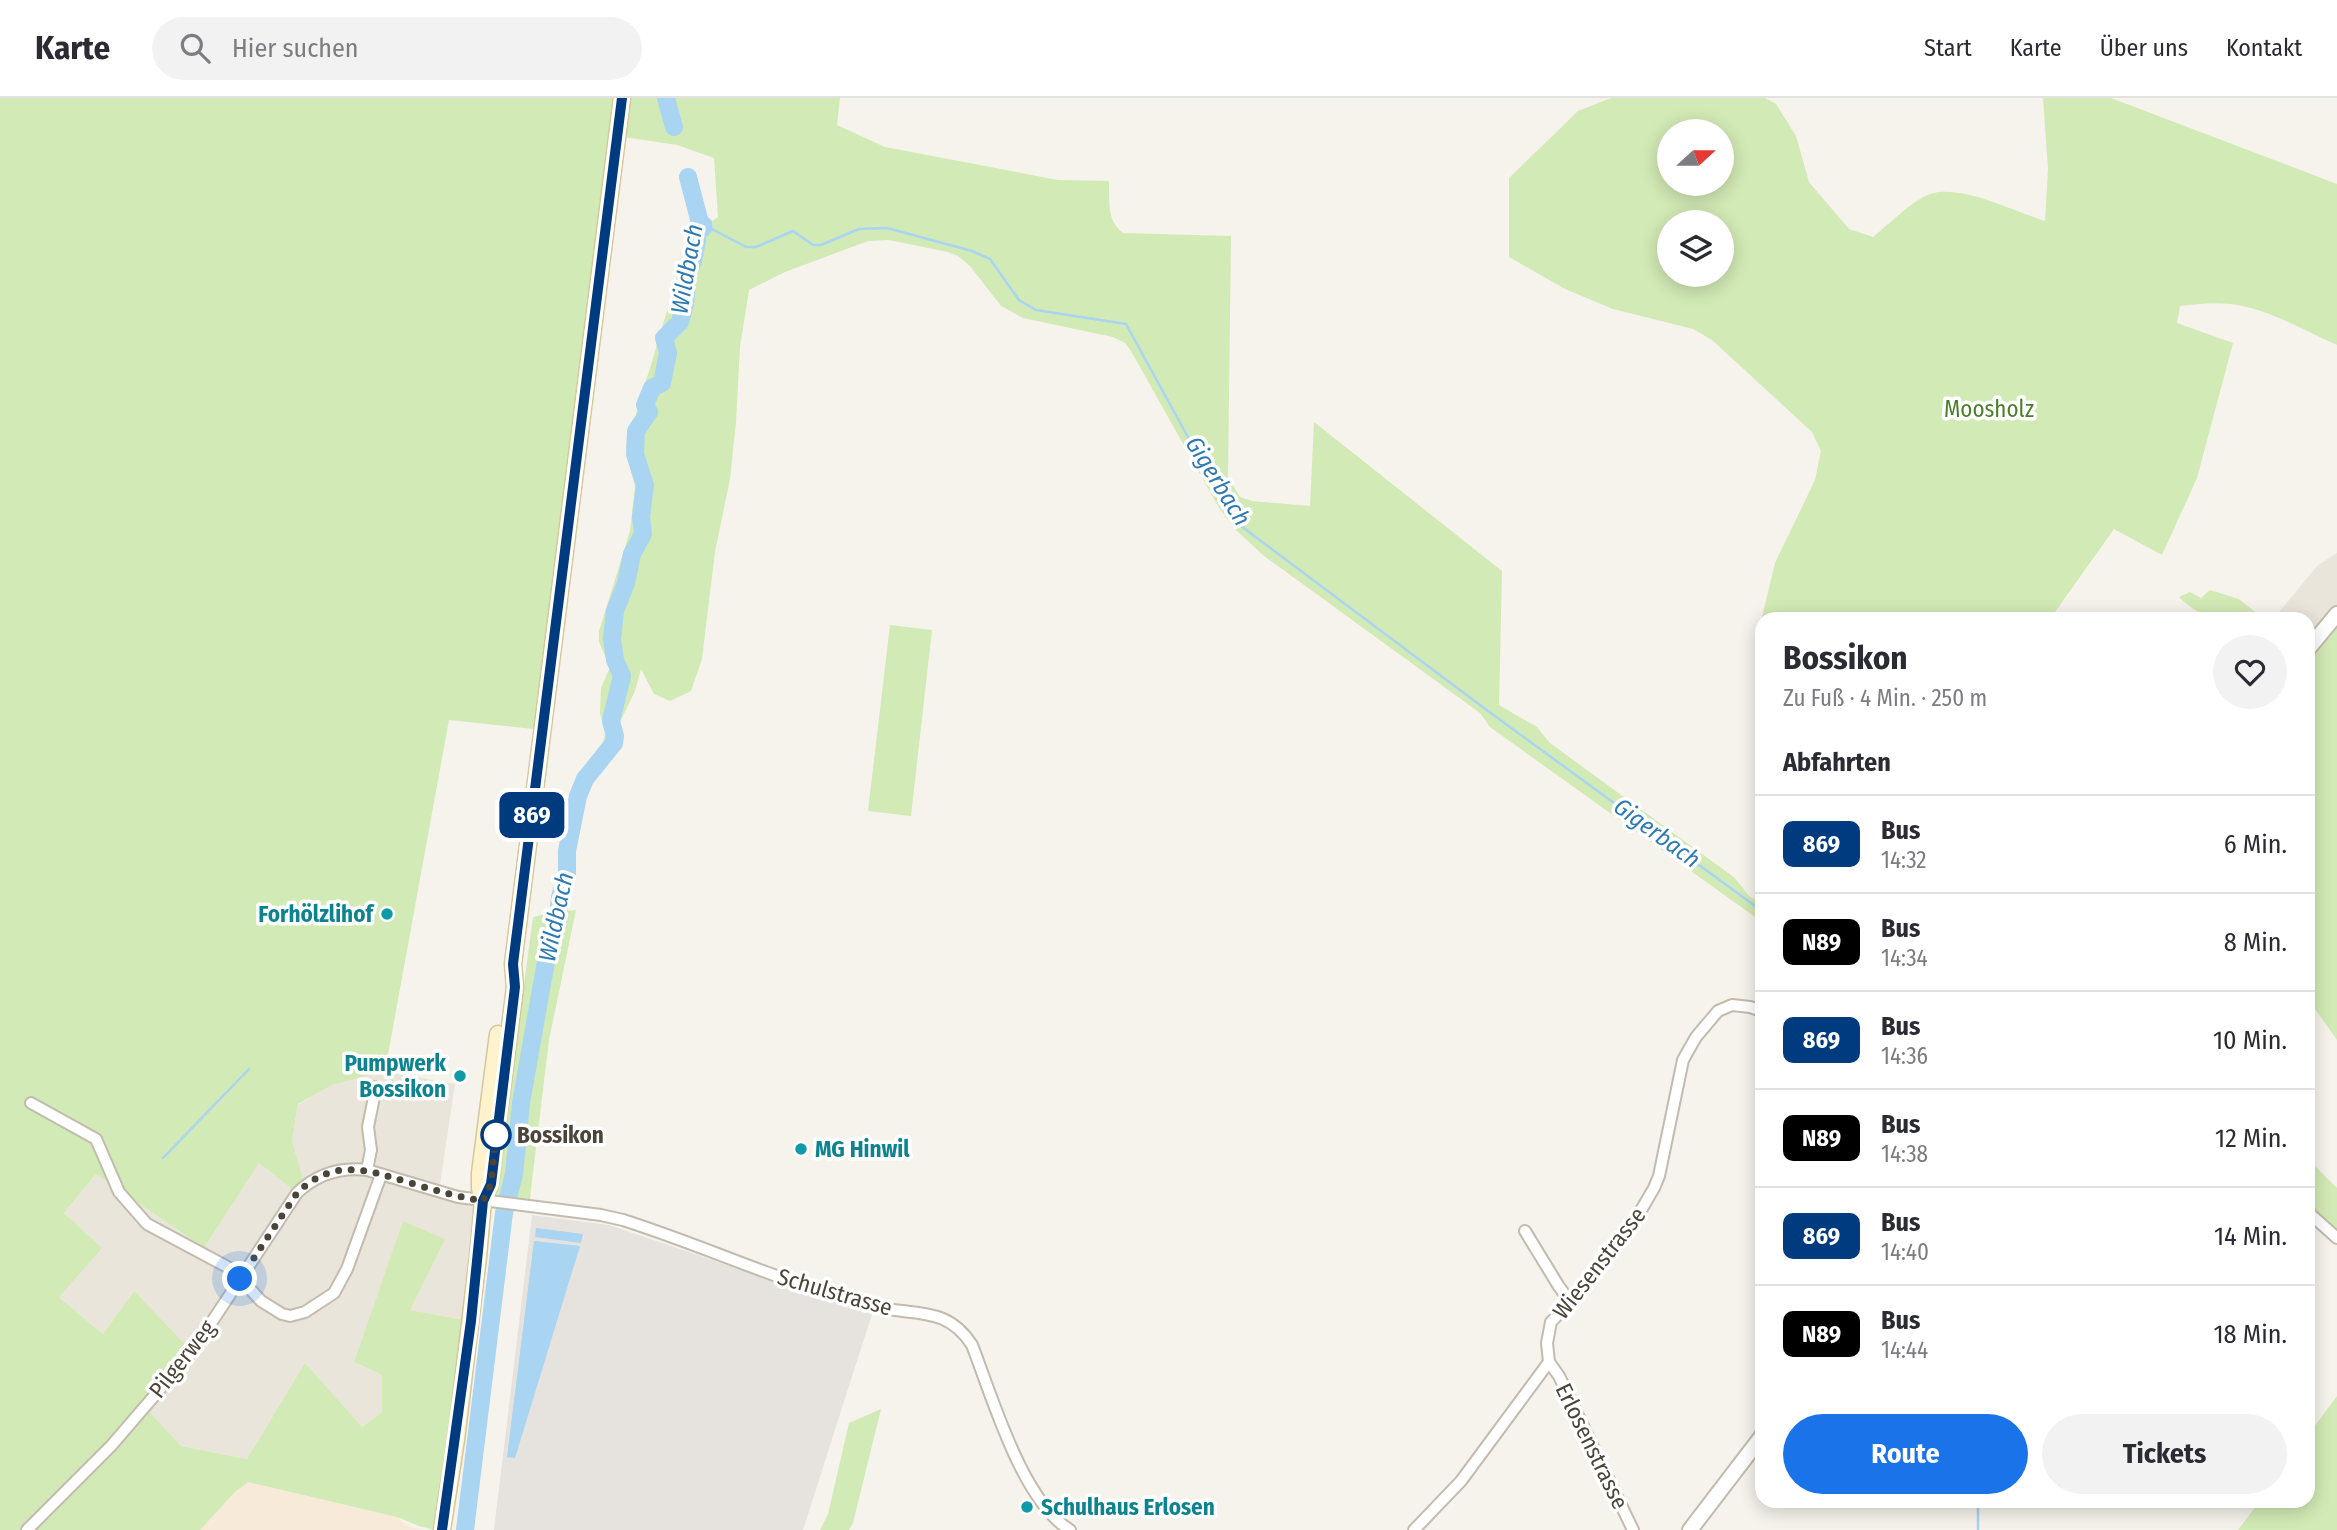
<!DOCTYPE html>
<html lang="de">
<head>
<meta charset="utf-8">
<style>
  :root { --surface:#fff; --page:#f2f2f3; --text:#2b2b33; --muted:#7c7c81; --line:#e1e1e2; --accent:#1a73e8 }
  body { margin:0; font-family:"Fira Sans Condensed",sans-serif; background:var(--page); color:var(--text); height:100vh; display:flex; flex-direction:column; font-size:26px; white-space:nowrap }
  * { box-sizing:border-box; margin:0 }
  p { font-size:23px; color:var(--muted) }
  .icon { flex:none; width:38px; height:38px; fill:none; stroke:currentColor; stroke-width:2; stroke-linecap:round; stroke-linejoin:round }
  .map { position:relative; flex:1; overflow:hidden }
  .sheet { position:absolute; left:1755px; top:514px; width:560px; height:896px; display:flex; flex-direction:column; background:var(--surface); border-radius:21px; box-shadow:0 4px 18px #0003 }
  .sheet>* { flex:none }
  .badge { padding:0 14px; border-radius:10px; font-size:24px; line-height:46px }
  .needle { width:46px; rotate:69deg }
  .controls { position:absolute; left:1657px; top:21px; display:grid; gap:14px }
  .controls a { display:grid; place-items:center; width:77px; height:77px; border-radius:50%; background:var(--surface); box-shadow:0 4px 18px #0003; font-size:35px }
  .you { position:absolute; width:35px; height:35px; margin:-18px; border:5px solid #fff; border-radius:50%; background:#1a73e8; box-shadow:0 0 0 10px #1a73e833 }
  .map>.badge { position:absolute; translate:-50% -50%; box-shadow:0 0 0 4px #fff }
  h2 { padding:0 28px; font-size:26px; line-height:63px }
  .round { display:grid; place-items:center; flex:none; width:74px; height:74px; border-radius:37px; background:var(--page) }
  .headline { display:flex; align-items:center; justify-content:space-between; height:119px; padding:0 28px }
  h1 { font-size:33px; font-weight:700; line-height:52px }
  .cta { display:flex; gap:14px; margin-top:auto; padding:14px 28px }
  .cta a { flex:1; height:80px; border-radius:42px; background:var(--accent); color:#fff; font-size:28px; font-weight:700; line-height:80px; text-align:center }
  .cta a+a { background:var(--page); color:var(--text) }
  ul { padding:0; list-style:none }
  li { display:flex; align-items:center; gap:21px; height:98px; padding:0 28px; border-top:2px solid var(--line) }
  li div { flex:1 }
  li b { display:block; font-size:26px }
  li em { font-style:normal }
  li .badge { min-width:77px; font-weight:700; text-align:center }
  header { display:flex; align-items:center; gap:42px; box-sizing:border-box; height:98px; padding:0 35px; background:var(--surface); border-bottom:2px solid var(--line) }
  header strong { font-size:33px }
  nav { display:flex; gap:38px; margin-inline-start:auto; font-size:24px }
  .search { width:490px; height:63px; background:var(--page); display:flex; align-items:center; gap:18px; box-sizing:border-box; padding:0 24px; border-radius:38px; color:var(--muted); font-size:26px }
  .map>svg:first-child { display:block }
  .residential { fill:#eae5da }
  .commercial { fill:#f7ead8 }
  .industrial { fill:#e6e2dd }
  .green { fill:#d2eab5; fill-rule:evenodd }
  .water { fill:#a9d4f2 }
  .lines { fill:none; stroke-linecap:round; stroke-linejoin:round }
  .stream { stroke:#a9d4f2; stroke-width:2.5 }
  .river { stroke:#a9d4f2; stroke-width:18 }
  .minor-casing { stroke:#c2bbae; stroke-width:14 }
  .tertiary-casing { stroke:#c2bbae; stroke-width:18 }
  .secondary-casing { stroke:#d6c79b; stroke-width:19 }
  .minor { stroke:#fff; stroke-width:10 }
  .tertiary { stroke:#fff; stroke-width:14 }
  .secondary { stroke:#fff3cd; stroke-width:16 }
  .line-casing { stroke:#fff; stroke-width:16 }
  .line { stroke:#003b80; stroke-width:10 }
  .walk { stroke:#4b4439; stroke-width:7; stroke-dasharray:0 12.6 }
  .culture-dot { fill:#0f9aa8; stroke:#fff; stroke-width:2.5 }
  .stop-dot { fill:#fff; stroke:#003b80; stroke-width:3.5 }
  .labels { text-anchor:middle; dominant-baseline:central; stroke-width:7; stroke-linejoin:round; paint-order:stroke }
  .park-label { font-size:23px; fill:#4a7f2a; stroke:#fff }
  .culture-label { font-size:23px; font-weight:bold; fill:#0d838f; stroke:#fff; text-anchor:end }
  .stop-label { font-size:23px; font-weight:bold; fill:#4b4439; stroke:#fff; text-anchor:start }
  .street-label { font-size:23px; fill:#4b4439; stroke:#fff }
  .water-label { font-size:24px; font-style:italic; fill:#2e7ab2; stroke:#fff }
</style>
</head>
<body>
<header>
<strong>Karte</strong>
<div class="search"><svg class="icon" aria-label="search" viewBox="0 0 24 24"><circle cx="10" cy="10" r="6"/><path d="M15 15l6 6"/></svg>Hier suchen</div>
<nav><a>Start</a><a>Karte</a><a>Über uns</a><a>Kontakt</a></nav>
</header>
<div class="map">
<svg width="2337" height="1432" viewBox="0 0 2337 1432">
  <rect width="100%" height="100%" fill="#f6f3ec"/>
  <g class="residential">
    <path d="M2337 455V516L2308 547V522L2280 521 2276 518 2317 468Z"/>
    <path d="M385 973 455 986 439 1093 483 1103 471 1223 410 1212 403 1124 354 1264 382 1277V1314L362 1329 305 1266 247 1361 181 1348 145 1309 134 1193 103 1236 58 1198 101 1150 64 1115 96 1076 204 1150 259 1065 297 1095 304 1084 292 1043 298 1007 332 987Z"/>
  </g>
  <path class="commercial" d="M247 1384 397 1419 408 1428 424 1432H200L235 1394Z"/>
  <path class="industrial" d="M532 1117 609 1127 872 1216 803 1432H494Z"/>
  <g class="green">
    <path d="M0 0H840L837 27 885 49 1058 82 1109 83C1110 103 1106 122 1123 135L1231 138 1228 379 1240 399 1252 403 1310 408 1314 324 1502 473 1499 607 1537 629 1550 645 1735 780 1749 798 1762 807V824L1490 629 1480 615 1264 458 1237 433 1219 410 1131 253 1125 245 1113 239 1023 220 1001 208 970 168 958 158 948 154 889 142 868 143 785 174 749 192 740 249 736 324 730 381 715 454 702 561 691 593 670 603 654 596 641 571 635 593 619 626 621 639 612 657 586 693 576 738 573 779 564 813 576 812 549 942 529 1108 495 1104 533 819 550 815 557 791 559 761 572 695 587 667 603 645 605 635 600 615 601 590 610 569 599 544V533L630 433 635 388 628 363 639 299 649 274 685 151 686 131 696 129V141L705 140 713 132 712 123 718 119 714 60 677 47 617 38 543 632 449 622 385 973 332 987 298 1006 292 1043 304 1084 297 1095 259 1065 204 1150 96 1076 64 1115 102 1150 59 1199 103 1236 134 1193 192 1254 145 1309 181 1348 247 1361 305 1265 362 1329 382 1314V1277L354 1264 403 1123 445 1141 410 1212 471 1223 435 1432 419 1428 397 1419 248 1384 235 1394 200 1432H0Z"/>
    <path d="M1611 0H1765L1776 6 1796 38 1809 84 1849 131 1873 139C1888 127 1913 102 1930 96 1961 86 2015 114 2045 123L2048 71 2043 0H2111L2337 86V247C2303 232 2267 210 2230 206 2213 204 2197 206 2180 208L2177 225 2233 245 2197 380 2162 457 2114 431 2050 521 1762 522V565V519L1775 465 1815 382 1821 353 1812 334 1712 242 1693 231 1613 211 1565 191 1509 159V80L1578 13ZM1670 33H1722V86H1670ZM1670 124H1722V177H1670Z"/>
    <path d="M2210 492 2239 501 2264 521C2229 522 2206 526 2179 499L2190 494 2201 500Z"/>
    <path d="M2337 516V942L2308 901V551Z"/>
    <path d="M890 527 932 532 911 718 868 713Z"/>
    <path d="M2308 1061 2337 1090V1140L2308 1114Z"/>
    <path d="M2337 1298V1432H2238L2259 1404H2308V1337Z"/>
    <path d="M881 1311 853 1425 849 1432H820L828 1416 849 1325Z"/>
  </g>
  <g class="water">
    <path d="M706 117 712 123 713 132 708 138 697 142 694 121Z"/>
    <path d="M536 1130 583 1136 581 1145 535 1139Z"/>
    <path d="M534 1143 580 1148 515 1360 507 1359Z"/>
  </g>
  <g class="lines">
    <g class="stream">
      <path d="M712 131 746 149H756L793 133 813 147H821L859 131 887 130 972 153 990 161 1019 202 1036 212 1126 226 1224 405 1241 428 1488 613 1762 813"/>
      <path d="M163 1060 249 971"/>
      <path d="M1978 1432V1404"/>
    </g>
    <g class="river">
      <path d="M666 0 674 29"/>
      <path d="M465 1432 504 1115 514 1076 521 1005 548 852 557 829 560 799 567 776V753L578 698 585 681 614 645 615 638 611 623 622 578 615 562 612 541 615 513 626 485 632 456 643 436 641 419 645 387 635 356 636 333 649 314 645 307 652 290 662 285 668 255 664 240 680 224 685 206 688 176 693 163 697 142 699 121 688 79"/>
    </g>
    <defs>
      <g id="minor">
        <path d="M31 1005 96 1041 119 1094 147 1126 233 1172 261 1203 282 1216 290 1218 305 1214 334 1195 347 1171 381 1077"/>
        <path d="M367 1072 371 1052 368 1029 376 989"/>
        <path d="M2308 1114 2337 1140"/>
        <path d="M1525 1133 1558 1187 1570 1204"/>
        <path d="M1549 1264 1559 1278 1633 1432"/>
        <path d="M27 1432 111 1348 192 1254 297 1095C317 1076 340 1069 367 1072L458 1099 601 1117 623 1122C708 1149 789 1188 877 1209 916 1218 947 1208 972 1247 992 1298 1022 1403 1070 1432"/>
        <path d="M1414 1432 1461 1383 1549 1264 1547 1245 1551 1224 1570 1204 1640 1114 1654 1090 1659 1078 1683 962 1696 939 1718 913 1732 907 1750 909 1762 913"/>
      </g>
      <g id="tertiary">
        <path d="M2308 551 2337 516"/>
        <path d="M1690 1432 1762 1338"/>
      </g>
      <g id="secondary">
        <path d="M483 1103 490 1086 515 889 513 866 622 0"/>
        <path d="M442 1432 456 1342 478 1159 483 1103 480 1090V1075L498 936"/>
      </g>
    </defs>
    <use href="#minor" class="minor-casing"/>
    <use href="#tertiary" class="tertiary-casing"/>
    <use href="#secondary" class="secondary-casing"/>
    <use href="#minor" class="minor"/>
    <use href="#tertiary" class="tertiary"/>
    <use href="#secondary" class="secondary"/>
  </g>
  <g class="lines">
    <defs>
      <path id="line" d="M442 1432 471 1223 483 1103 491 1086 515 889 513 866 622 0"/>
    </defs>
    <use href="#line" class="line-casing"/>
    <use href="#line" class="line"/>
    <path class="walk" d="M240 1181 297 1095C335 1058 370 1073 414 1086 437 1093 460 1099 483 1103L491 1086 496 1037"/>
  </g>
  <g class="culture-dot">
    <circle cx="387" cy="816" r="7"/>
    <circle cx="460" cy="978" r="7"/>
    <circle cx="801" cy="1051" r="7"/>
    <circle cx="1027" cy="1409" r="7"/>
  </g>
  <circle class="stop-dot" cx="496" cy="1037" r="14"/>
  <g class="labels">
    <g class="park-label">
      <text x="1989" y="311">Moosholz</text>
    </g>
    <g class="culture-label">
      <text x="373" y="816">Forhölzlihof</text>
      <text x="446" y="965">Pumpwerk<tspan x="446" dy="26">Bossikon</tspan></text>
      <text x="815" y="1051" text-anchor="start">MG Hinwil</text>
      <text x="1041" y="1409" text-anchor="start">Schulhaus Erlosen</text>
    </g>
    <g class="stop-label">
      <text x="517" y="1037">Bossikon</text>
    </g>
    <g class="street-label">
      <text transform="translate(1599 1165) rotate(-52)">Wiesenstrasse</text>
      <text transform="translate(835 1194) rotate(16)">Schulstrasse</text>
      <text transform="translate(182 1261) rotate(-52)">Pilgerweg</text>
      <text transform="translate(1592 1348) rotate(64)">Erlosenstrasse</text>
    </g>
    <g class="water-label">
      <text transform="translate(687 171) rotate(-80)">Wildbach</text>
      <text transform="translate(1218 383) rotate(58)">Gigerbach</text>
      <text transform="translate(1657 735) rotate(36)">Gigerbach</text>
      <text transform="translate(556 819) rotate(-78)">Wildbach</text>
    </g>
  </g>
</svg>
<div class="controls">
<a><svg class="needle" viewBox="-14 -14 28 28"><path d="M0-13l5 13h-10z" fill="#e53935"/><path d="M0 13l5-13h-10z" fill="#7c7c81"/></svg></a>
<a><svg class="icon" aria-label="layers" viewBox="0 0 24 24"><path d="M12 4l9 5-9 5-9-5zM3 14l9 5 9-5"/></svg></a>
</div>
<div class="you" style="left:240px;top:1181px"></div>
<b class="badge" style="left:532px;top:717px;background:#003b80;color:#fff">869</b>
<section class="sheet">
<div class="headline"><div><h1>Bossikon</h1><p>Zu Fuß · 4 Min. · 250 m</p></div><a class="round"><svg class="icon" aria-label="heart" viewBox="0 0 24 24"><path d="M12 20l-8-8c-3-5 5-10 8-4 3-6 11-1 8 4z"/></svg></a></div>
<h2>Abfahrten</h2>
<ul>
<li><span class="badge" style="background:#003b80;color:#fff">869</span><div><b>Bus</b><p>14:32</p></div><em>6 Min.</em></li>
<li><span class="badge" style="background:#000;color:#fff">N89</span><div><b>Bus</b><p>14:34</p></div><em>8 Min.</em></li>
<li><span class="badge" style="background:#003b80;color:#fff">869</span><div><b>Bus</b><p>14:36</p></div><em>10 Min.</em></li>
<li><span class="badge" style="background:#000;color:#fff">N89</span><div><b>Bus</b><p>14:38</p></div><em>12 Min.</em></li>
<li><span class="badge" style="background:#003b80;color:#fff">869</span><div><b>Bus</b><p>14:40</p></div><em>14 Min.</em></li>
<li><span class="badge" style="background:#000;color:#fff">N89</span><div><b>Bus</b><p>14:44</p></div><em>18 Min.</em></li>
</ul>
<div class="cta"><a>Route</a><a>Tickets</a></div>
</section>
</div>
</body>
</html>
